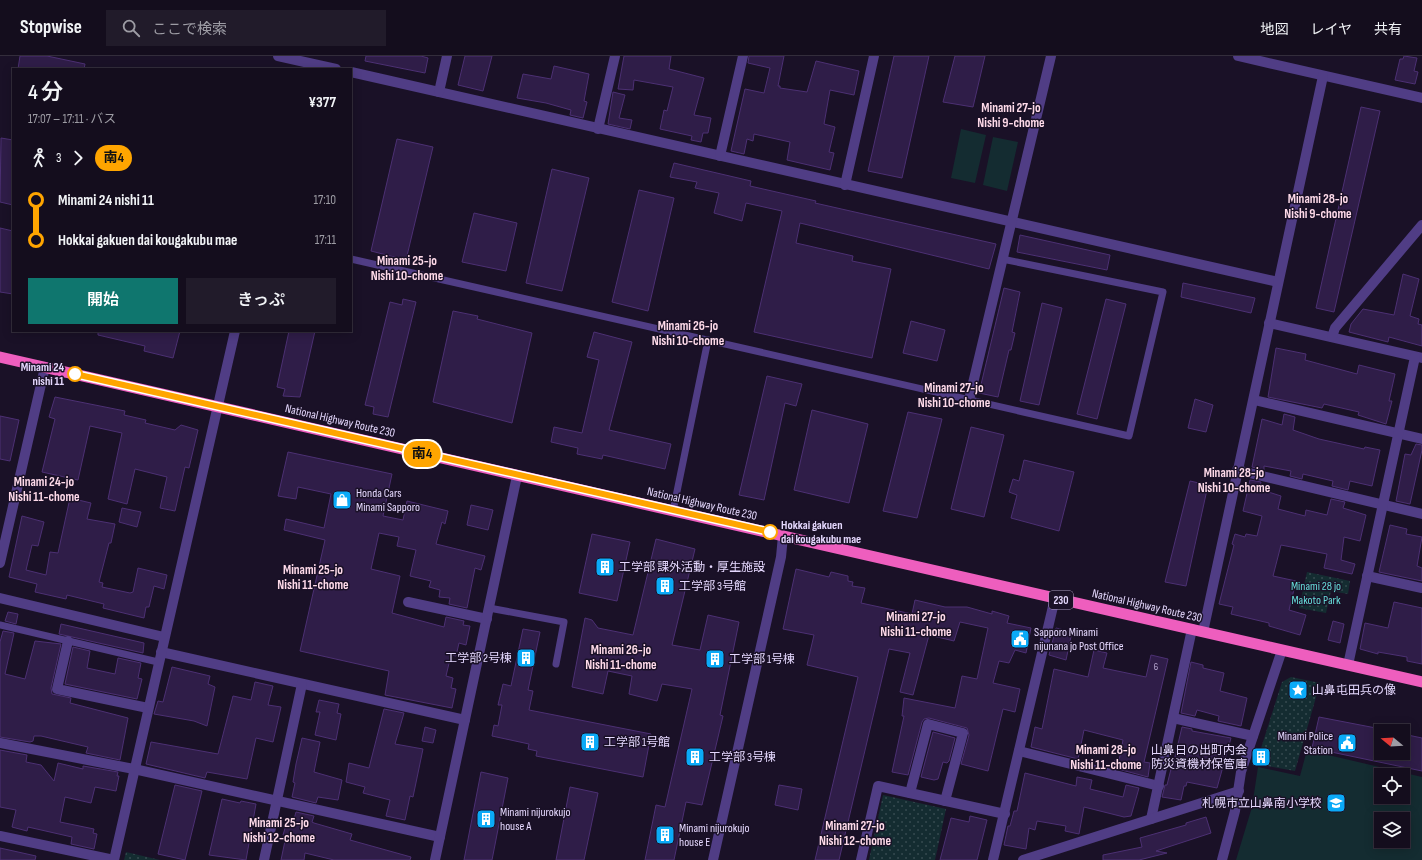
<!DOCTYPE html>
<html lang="ja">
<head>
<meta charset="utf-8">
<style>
  :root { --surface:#140d1d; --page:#211b2a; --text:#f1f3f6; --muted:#9d9ca4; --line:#332d3b; --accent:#0f766e }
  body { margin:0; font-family:"Sofia Sans Condensed","Noto Sans JP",sans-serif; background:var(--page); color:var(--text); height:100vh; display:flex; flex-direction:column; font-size:15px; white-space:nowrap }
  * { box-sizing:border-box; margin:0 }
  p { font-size:13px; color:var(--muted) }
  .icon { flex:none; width:22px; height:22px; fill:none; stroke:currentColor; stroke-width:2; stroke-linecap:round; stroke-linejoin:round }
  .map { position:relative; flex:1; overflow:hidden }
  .sheet { position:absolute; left:12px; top:12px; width:340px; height:264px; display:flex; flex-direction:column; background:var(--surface); border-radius:0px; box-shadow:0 2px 10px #0003,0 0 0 1px var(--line) }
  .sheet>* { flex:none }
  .badge { padding:0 8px; border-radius:13px; font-size:14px; line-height:26px }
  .needle { width:26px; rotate:288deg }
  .buttons { position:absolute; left:1374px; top:668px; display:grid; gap:8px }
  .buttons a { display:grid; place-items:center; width:36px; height:36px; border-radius:0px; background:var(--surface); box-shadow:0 2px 10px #0003,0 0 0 1px var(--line); font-size:20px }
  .map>.badge { position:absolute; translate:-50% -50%; box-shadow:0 0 0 2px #fff }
  .legs { display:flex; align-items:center; gap:6px; height:44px; padding:0 16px; font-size:13px }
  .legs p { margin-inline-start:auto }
  .summary { display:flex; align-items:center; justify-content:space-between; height:68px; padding:0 16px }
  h1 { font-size:22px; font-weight:600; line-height:30px }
  .button { display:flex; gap:8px; margin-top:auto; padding:8px 16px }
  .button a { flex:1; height:46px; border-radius:0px; background:var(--accent); color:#fff; font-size:16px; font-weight:600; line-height:46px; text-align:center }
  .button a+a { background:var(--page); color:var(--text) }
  ul { padding:0 16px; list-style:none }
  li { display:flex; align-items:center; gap:14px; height:40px; font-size:15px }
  li i { display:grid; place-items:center; width:6px; height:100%; margin:0 5px; background:currentColor }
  li i::after { content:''; width:10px; height:10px; margin:-5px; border:3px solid; border-radius:50%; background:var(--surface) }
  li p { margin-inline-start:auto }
  li:first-child i { background:linear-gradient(#0000 50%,currentColor 0) }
  li:last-child i { background:linear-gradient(currentColor 50%,#0000 0) }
  header { display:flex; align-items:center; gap:24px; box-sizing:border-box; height:56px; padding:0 20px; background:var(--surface); border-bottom:1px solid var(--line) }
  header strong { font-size:19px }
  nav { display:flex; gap:22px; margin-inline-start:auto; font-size:14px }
  .search { width:280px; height:36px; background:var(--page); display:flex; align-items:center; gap:10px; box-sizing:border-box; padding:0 14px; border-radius:0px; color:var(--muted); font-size:15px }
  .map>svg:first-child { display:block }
  .park { fill:url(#park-dots) }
  .pitch { fill:#142c31; fill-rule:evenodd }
  .building { fill:#2f1d48; stroke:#4c3073 }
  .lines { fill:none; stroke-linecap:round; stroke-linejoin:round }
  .service { stroke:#503d85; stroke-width:7 }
  .minor { stroke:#503d85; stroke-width:10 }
  .trunk { stroke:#ee5ebe; stroke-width:11 }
  .line-1-casing { stroke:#fff; stroke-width:9 }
  .line-1 { stroke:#ffa500; stroke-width:6 }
  .stop-1-dot { fill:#fff; stroke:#ffa500; stroke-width:2 }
  .labels { text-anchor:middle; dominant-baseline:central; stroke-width:3; stroke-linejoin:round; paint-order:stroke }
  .number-label { font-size:10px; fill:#b8a9d0 }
  .shield { fill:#1a1127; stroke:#a89cbe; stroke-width:1 }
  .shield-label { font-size:11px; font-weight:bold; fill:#e5d8fe }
  .stop-label { font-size:12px; font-weight:bold; fill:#e5d8fe; stroke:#1a1127; text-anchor:end }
  .street-label { font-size:12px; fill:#e5d8fe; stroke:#1a1127 }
  .poi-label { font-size:12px; fill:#e5d8fe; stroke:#1a1127; text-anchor:start }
  .park-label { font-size:12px; fill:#66dcd9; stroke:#1a1127 }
  .neighbourhood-label { font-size:13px; font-weight:bold; fill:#fedae9; stroke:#1a1127 }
</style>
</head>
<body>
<header>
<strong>Stopwise</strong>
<div class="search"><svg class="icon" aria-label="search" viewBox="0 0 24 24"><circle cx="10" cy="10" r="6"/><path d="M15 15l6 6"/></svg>ここで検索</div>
<nav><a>地図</a><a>レイヤ</a><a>共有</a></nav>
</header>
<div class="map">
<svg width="1422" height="804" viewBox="0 0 1422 804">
  <defs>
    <pattern id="park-dots" width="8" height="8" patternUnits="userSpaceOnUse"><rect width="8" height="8" fill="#142c31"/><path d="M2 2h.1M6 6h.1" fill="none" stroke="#364a50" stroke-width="1.8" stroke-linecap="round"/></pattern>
  </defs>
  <rect width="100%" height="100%" fill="#1a1127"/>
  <g class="park">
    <path d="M1307 516 1350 525 1348 538 1331 535 1326 557 1299 552Z"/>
    <path d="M1291 621 1320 627 1295 715 1256 708 1282 626Z"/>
    <path d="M883 739 946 753 935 804H869Z"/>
    <path d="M126 796 160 804H124Z"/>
  </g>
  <g class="pitch">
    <path d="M961 73 986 79 975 127 951 122Z"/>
    <path d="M993 81 1018 86 1007 135 983 129Z"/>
    <path d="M1307 694 1422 721V804H1236L1252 751 1258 711 1300 720ZM1381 719H1403V741H1381ZM1381 763H1403V785H1381Z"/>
  </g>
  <g class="building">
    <path d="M20 0H47L85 8 84 13H18Z"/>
    <path d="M366 0H421L428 2 425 17 365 5Z"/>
    <path d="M465 0H492L483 35 458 29Z"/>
    <path d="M624 0H671L669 13 704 22 694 59 711 62 708 77H703L701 86 691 84 692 80 660 73 664 54 667 55 673 31 634 24 633 34 618 33Z"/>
    <path d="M749 0H784L778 30H780V32L807 36 816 5 859 15 854 39 830 34 824 68 835 71 829 96 834 97 830 114 787 104 790 86 754 78 753 85 747 83 744 98 731 95 745 33 764 37 770 12 748 7Z"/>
    <path d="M894 0H929L902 122 868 115Z"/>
    <path d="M955 0H985L973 51 943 46Z"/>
    <path d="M1404 0 1417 2 1414 15 1418 16 1415 28 1395 24 1400 3H1403Z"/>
    <path d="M554 10 589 18 584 45 587 46 583 62 570 59 571 54 546 47 517 42 523 18 551 23Z"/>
    <path d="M613 36 625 39 619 62 632 64 630 73 608 68Z"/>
    <path d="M1361 51 1380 55 1334 256 1316 252Z"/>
    <path d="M1 82 13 84V149L0 146Z"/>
    <path d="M397 83 433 91 406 204 371 195Z"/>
    <path d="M674 107 751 125 750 130 816 145 815 147 996 188 989 213 800 167 796 187 853 200 852 205 891 213 872 302 754 276 782 155 746 147 742 165 714 157 719 137 695 132 697 126 670 121Z"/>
    <path d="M552 113 589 122 562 235 526 227Z"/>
    <path d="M639 134 674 142 648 255 612 246Z"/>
    <path d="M474 157 517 167 506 215 462 206Z"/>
    <path d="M0 172 13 175V238L0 236Z"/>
    <path d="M1020 179 1110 199 1107 214 1017 196Z"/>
    <path d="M1403 218 1419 223 1410 260 1419 263 1418 268 1422 269V290L1389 281 1388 286 1349 276 1351 268 1363 253 1394 259Z"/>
    <path d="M1183 227 1255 242 1251 257 1181 241Z"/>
    <path d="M1004 232 1020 236 1012 276 1015 277 1011 294H1009L998 341 979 337Z"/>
    <path d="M403 243 416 246 388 361 373 358 374 351 365 349 390 246 402 249Z"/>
    <path d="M1106 243 1126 248 1097 363 1077 358Z"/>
    <path d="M1042 247 1062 252 1039 349 1020 345Z"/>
    <path d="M453 255 478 260 477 263 532 277 512 367 433 346Z"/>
    <path d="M911 265 945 274 937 305 903 297Z"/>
    <path d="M98 275H180L173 302 144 295 145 290 98 279Z"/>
    <path d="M289 275H315L300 341 283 340 285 333 277 331Z"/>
    <path d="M594 276 632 286 609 374 671 388 665 413 603 399 602 403 577 398 578 392 551 386 554 371 582 377 599 304 587 301Z"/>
    <path d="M1276 292 1306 298 1305 304 1357 318 1359 309 1395 318 1389 345H1392L1386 368 1358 359 1359 356 1324 348 1322 352 1268 341Z"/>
    <path d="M767 320 802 328 796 350 785 347 764 444 739 439Z"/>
    <path d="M55 341 125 355 124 359 146 364 145 367 175 374 181 369 198 374 189 412 185 411 175 455 160 452 167 421 135 413 127 448 108 443 122 377 90 370 78 424 42 416 55 363 49 361Z"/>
    <path d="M1195 343 1213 349 1206 376 1188 372Z"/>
    <path d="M812 354 868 368 849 447 794 434Z"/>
    <path d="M908 356 942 363 917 462 883 455Z"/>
    <path d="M1284 358 1295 361 1293 374 1319 383 1364 393 1365 391 1380 394 1372 430 1350 425 1348 434 1332 430 1333 425 1303 418 1302 423 1290 420 1291 415 1264 410V414L1252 411 1262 363 1282 369Z"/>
    <path d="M0 360 19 364 10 405 0 403Z"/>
    <path d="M971 371 1004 379 984 461 951 453Z"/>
    <path d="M1416 388 1422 389V394L1410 448 1396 445 1405 398 1411 399Z"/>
    <path d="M288 396 392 418 383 460 403 464 407 445 448 455 445 468 442 466 436 488 485 500 481 514 475 512 467 552 449 548 450 542 439 541 440 534 429 531 431 525 410 520 416 494 397 490 399 481 379 477 371 513 400 520 392 557 444 571 446 561 464 565 463 569 470 570 466 589 459 587 456 600 451 599 446 620 453 622 451 632 456 633 452 652 385 639 389 615 300 595 325 484 284 474 286 463 324 472 331 438 298 431 296 443 278 440Z"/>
    <path d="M1024 404 1074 416 1059 475 1011 462 1017 439 1009 436 1013 423 1019 425Z"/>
    <path d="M1250 424 1261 426 1259 433 1281 440 1278 453 1305 460 1306 454 1327 459 1331 443 1345 446 1343 452 1366 459 1360 485 1344 481 1341 504 1355 508 1352 518 1324 512 1327 498 1281 489 1273 520 1296 525 1289 554 1306 559 1300 579 1269 570V567L1231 558 1233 551 1219 548 1234 489 1232 488 1235 478 1245 481 1246 478 1257 480 1262 460 1243 455Z"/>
    <path d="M1190 425 1208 429 1186 530 1165 526Z"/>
    <path d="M70 442 91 447 87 463 115 468 111 487H109L99 526 103 527 102 531 130 537 133 536 138 512 167 519 164 533 154 530 149 551H146L144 562 103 552 104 548 67 539 66 543 35 536 37 528 9 521 22 460 44 466 38 490 32 489 26 514 46 519 50 496 58 497Z"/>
    <path d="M471 449 493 454 488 474 467 469Z"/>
    <path d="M122 452 141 456 137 471 119 466Z"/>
    <path d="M1390 469 1407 473 1406 478 1422 481 1417 510 1422 512V525L1379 516Z"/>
    <path d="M592 478 630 486 617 545 579 537Z"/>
    <path d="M656 483 695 493 672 589 700 594 708 559 739 566 720 659 723 660 702 749 686 746 674 804H645L656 749 665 751 692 633 662 628 657 645 629 638 632 620 608 615 603 638 572 631 585 562 592 564 598 572 633 579Z"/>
    <path d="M796 513 829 521 831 516 848 520V525L853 526 852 530 865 532 861 547 912 558 915 544 945 551H967L992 558V555L1009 560 1007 567 1031 572 1026 597 1015 594 1009 607 999 605 993 627 1020 633 1015 656 1003 653 988 715 961 708 969 679 967 672 929 662 924 663 922 666 908 719 892 716 904 660H902L904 642 955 652 962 620 977 623 988 572 960 566 954 585 929 579 913 639 900 636 910 597 889 593 839 804H815L858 621 807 609 814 579 783 573Z"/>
    <path d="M1394 546 1422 552V608L1407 605V601L1378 596V598L1360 593 1365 567 1388 572Z"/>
    <path d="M8 556 18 558 16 568 5 565Z"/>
    <path d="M1333 565 1344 568 1340 587 1328 584Z"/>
    <path d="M61 568 144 587 143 597 59 578Z"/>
    <path d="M1056 572 1072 576 1066 604 1049 599Z"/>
    <path d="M523 573 540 576 528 634 533 635 529 654 651 678 643 721 536 700 537 695 528 693 529 688 492 680 494 669 498 670 502 649H498L503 628 511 630Z"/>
    <path d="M3 575 14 577 5 618 25 623 35 585 61 588 51 632 52 638 71 642 70 647 128 662 120 704 86 697 88 691 41 680H34L33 685 30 686 0 681V586Z"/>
    <path d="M73 591 90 595 87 612 115 618 118 602 141 607 138 622 142 623 137 643 65 628Z"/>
    <path d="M1094 594 1107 597 1103 612 1146 621 1151 599 1168 603 1144 706 1150 707 1148 721 1114 712 1115 704 1119 705 1123 684 1084 674 1078 703 1031 691 1035 671 1042 673 1054 613 1088 621Z"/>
    <path d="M1191 606 1203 609V612L1224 617 1220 635 1247 642 1241 670 1218 665 1219 660 1197 654 1195 660 1181 657Z"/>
    <path d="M172 611 210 620 208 628 215 631 207 670 194 665 154 658 158 645 163 646Z"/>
    <path d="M255 626 273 630 268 649 281 651 273 686 256 682 247 723 207 716 205 722 146 708 151 686 218 698 233 640 251 644Z"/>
    <path d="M319 644 339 648 337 657 341 658 336 684 315 679 320 656H316Z"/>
    <path d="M384 653 404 657 395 688 423 693 413 741 410 740 405 764 386 760 390 744 363 737 365 731 346 726 349 707 369 712Z"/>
    <path d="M1319 661 1381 673V697H1403V678L1422 682V715L1312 692Z"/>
    <path d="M425 671 436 674 433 687 422 685Z"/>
    <path d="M1182 671 1192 673V675L1231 682 1217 732 1187 726 1186 730H1184L1181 744 1162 741 1165 729H1167L1173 705H1174Z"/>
    <path d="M933 676 955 682 949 705 947 707 943 706 938 723 934 724 921 721Z"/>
    <path d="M302 682 320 686 314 716 342 724 338 744 318 741 316 747 292 741 295 727 293 726 296 708Z"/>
    <path d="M0 694 27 699 26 706 41 709 54 725 58 707 83 713V710L118 716 117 720H119L116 735 95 731 91 747 65 741 60 766 94 773 93 777 97 778 94 793 71 788 72 781 28 771 27 775 12 771 16 754 0 751Z"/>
    <path d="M481 716 508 722 492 804H464Z"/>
    <path d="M1025 717 1076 730 1077 721 1092 724 1090 733 1123 741 1126 729 1139 732 1131 760 1124 761 1084 751 1079 778 1065 775 1066 770 1037 765 1035 774 1029 772 1026 793 1004 789 1008 770H1010L1014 755H1017Z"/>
    <path d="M175 729 202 735 185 804 158 798Z"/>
    <path d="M779 729 802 733 798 754 775 749Z"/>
    <path d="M570 731 598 737 584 804H556Z"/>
    <path d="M222 743 240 747 241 745 256 748 246 804 209 799Z"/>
    <path d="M296 756 314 760 312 766 314 767 352 778 350 784 411 801 410 804H334L305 797 304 804H281L286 780 283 779 286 769 292 770Z"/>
    <path d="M970 760 987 764 977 804H940L951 762 969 766Z"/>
    <path d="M1206 761 1211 777 1156 795 1167 797 1139 804H1103V799L1142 791 1140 782 1186 769V767Z"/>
    <path d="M0 792 36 800 35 804H0Z"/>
  </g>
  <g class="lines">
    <g class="service">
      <path d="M351 203 1129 380 1163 236 1002 203"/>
      <path d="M673 455 708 284"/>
      <path d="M489 552 564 566 556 608"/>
      <path d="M0 569 158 606"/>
    </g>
    <g class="minor">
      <path d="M278 0 336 13"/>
      <path d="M1238 0 1422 42"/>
      <path d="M351 16 1278 226"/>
      <path d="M439 36 447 0"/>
      <path d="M598 73 615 0"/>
      <path d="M720 100 743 0"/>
      <path d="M845 129 874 0"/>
      <path d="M1269 267 1422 302"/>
      <path d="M1332 281 1335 272 1422 169"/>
      <path d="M969 344 1051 0"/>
      <path d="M1254 344 1422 383"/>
      <path d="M1237 414 1422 458"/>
      <path d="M0 507 45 311"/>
      <path d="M1367 520 1422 532"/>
      <path d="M0 542 164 581"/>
      <path d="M408 546 487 563"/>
      <path d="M1203 576 1323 20"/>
      <path d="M68 585 57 633 148 652"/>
      <path d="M161 596 465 664"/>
      <path d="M1348 609 1415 301"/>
      <path d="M1173 662 1253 680"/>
      <path d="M0 687 134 713 440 781"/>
      <path d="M1019 695 1159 730"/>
      <path d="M910 737 928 668 963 677 945 745"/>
      <path d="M1151 763 1192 573"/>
      <path d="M0 780 114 804"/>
      <path d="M114 804 235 275"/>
      <path d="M264 804 302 628"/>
      <path d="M435 804 517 420"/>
      <path d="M713 804 781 501 783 480"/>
      <path d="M861 804 878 730 1005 758"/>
      <path d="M993 804 1055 542"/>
      <path d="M1023 804 1239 735"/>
      <path d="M1222 804 1235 755 1241 716 1282 594"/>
    </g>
    <path class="trunk" d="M0 301 1422 626"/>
  </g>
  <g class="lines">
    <defs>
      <path id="line-1" d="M75 318 770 476"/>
    </defs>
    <use href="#line-1" class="line-1-casing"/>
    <use href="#line-1" class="line-1"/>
  </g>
  <defs>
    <symbol id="shop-square" viewBox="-11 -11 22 22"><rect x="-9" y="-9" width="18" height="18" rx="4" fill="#0baaf7" stroke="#1a1127"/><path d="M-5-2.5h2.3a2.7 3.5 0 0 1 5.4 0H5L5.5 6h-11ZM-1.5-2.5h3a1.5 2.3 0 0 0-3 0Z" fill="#fff"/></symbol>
    <symbol id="building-square" viewBox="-11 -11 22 22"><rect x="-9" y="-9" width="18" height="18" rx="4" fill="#0baaf7" stroke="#1a1127"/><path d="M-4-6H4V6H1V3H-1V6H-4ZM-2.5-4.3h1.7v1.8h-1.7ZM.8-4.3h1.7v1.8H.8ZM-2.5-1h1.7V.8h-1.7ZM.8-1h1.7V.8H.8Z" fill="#fff"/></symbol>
    <symbol id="civic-square" viewBox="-11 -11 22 22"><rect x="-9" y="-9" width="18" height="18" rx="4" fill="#0baaf7" stroke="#1a1127"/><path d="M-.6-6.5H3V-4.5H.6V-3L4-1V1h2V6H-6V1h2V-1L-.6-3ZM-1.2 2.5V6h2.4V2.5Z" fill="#fff"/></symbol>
    <symbol id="sight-square" viewBox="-11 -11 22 22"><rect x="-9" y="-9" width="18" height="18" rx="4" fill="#0baaf7" stroke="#1a1127"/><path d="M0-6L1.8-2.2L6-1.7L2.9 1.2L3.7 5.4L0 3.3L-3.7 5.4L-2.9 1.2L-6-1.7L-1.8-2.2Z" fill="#fff"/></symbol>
    <symbol id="school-square" viewBox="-11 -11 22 22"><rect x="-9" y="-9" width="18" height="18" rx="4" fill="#0baaf7" stroke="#1a1127"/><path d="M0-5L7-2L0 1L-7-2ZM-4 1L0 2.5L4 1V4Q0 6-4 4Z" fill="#fff"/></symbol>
  </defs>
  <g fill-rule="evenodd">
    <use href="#shop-square" x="331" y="433" width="22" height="22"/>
    <use href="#building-square" x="594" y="500" width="22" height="22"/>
    <use href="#building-square" x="654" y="519" width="22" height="22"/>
    <use href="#civic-square" x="1009" y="572" width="22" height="22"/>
    <use href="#building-square" x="515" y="591" width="22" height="22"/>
    <use href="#building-square" x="704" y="592" width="22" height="22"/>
    <use href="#sight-square" x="1287" y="623" width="22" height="22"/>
    <use href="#building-square" x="579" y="675" width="22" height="22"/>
    <use href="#civic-square" x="1336" y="676" width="22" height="22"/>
    <use href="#building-square" x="684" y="690" width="22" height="22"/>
    <use href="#building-square" x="1250" y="690" width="22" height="22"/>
    <use href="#school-square" x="1325" y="736" width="22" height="22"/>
    <use href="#building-square" x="475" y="752" width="22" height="22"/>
    <use href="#building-square" x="654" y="768" width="22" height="22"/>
  </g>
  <g class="stop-1-dot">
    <circle cx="75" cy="318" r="7"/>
    <circle cx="770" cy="476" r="7"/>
  </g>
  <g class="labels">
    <g class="number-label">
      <text x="1156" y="611">6</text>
    </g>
    <rect class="shield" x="1049" y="535" width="24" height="18" rx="3"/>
    <g class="shield-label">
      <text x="1061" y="544">230</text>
    </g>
    <g class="stop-label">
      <text x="64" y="311">Minami 24<tspan x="64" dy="14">nishi 11</tspan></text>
      <text x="781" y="469" text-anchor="start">Hokkai gakuen<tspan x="781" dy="14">dai kougakubu mae</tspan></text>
    </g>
    <g class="street-label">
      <text transform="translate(340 365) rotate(13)">National Highway Route 230</text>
      <text transform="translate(702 448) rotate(13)">National Highway Route 230</text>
      <text transform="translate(1147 550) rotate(13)">National Highway Route 230</text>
    </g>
    <g class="poi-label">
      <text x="356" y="437">Honda Cars<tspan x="356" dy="14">Minami Sapporo</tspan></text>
      <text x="619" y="511">工学部 課外活動・厚生施設</text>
      <text x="679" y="530">工学部 3号館</text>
      <text x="1034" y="576">Sapporo Minami<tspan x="1034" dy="14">nijunana jo Post Office</tspan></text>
      <text x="512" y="602" text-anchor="end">工学部 2号棟</text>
      <text x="729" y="603">工学部 1号棟</text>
      <text x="1312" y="634">山鼻屯田兵の像</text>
      <text x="1333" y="680" text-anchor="end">Minami Police<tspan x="1333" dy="14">Station</tspan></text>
      <text x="604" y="686">工学部 1号館</text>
      <text x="1247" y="694" text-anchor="end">山鼻日の出町内会<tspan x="1247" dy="14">防災資機材保管庫</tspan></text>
      <text x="709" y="701">工学部 3号棟</text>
      <text x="1322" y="747" text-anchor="end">札幌市立山鼻南小学校</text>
      <text x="500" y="756">Minami nijurokujo<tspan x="500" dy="14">house A</tspan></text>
      <text x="679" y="772">Minami nijurokujo<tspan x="679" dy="14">house E</tspan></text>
    </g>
    <g class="park-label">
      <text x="1316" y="530">Minami 28 jo<tspan x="1316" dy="14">Makoto Park</tspan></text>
    </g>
    <g class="neighbourhood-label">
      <text x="1011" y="52">Minami 27-jo<tspan x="1011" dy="15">Nishi 9-chome</tspan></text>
      <text x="1318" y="143">Minami 28-jo<tspan x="1318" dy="15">Nishi 9-chome</tspan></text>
      <text x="407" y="205">Minami 25-jo<tspan x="407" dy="15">Nishi 10-chome</tspan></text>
      <text x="688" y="270">Minami 26-jo<tspan x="688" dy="15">Nishi 10-chome</tspan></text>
      <text x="954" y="332">Minami 27-jo<tspan x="954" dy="15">Nishi 10-chome</tspan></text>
      <text x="1234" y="417">Minami 28-jo<tspan x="1234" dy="15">Nishi 10-chome</tspan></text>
      <text x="44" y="426">Minami 24-jo<tspan x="44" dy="15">Nishi 11-chome</tspan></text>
      <text x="313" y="514">Minami 25-jo<tspan x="313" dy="15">Nishi 11-chome</tspan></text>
      <text x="916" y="561">Minami 27-jo<tspan x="916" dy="15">Nishi 11-chome</tspan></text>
      <text x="621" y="594">Minami 26-jo<tspan x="621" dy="15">Nishi 11-chome</tspan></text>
      <text x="1106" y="694">Minami 28-jo<tspan x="1106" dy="15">Nishi 11-chome</tspan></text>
      <text x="279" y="767">Minami 25-jo<tspan x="279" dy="15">Nishi 12-chome</tspan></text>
      <text x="855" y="770">Minami 27-jo<tspan x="855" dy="15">Nishi 12-chome</tspan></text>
    </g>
  </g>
</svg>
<div class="buttons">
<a><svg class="needle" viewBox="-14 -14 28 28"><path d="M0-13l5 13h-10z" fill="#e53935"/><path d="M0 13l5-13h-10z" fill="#9d9ca4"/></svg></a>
<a><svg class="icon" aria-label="locate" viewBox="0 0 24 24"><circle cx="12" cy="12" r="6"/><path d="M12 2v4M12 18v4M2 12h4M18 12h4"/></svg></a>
<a><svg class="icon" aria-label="layers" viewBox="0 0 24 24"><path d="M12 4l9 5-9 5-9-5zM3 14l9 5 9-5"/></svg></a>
</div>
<b class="badge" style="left:422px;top:398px;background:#ffa500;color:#111">南4</b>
<section class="sheet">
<div class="summary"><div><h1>4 分</h1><p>17:07 – 17:11 · バス</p></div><b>¥377</b></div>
<div class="legs"><svg class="icon" aria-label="walk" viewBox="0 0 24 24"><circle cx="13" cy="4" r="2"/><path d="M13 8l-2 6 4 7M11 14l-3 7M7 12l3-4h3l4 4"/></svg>3<svg class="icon" aria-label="forward" viewBox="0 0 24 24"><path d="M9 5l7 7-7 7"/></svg><b class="badge" style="background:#ffa500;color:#111">南4</b></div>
<ul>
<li><i style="color:#ffa500"></i><b>Minami 24 nishi 11</b><p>17:10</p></li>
<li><i style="color:#ffa500"></i><b>Hokkai gakuen dai kougakubu mae</b><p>17:11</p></li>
</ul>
<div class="button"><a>開始</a><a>きっぷ</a></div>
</section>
</div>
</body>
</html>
